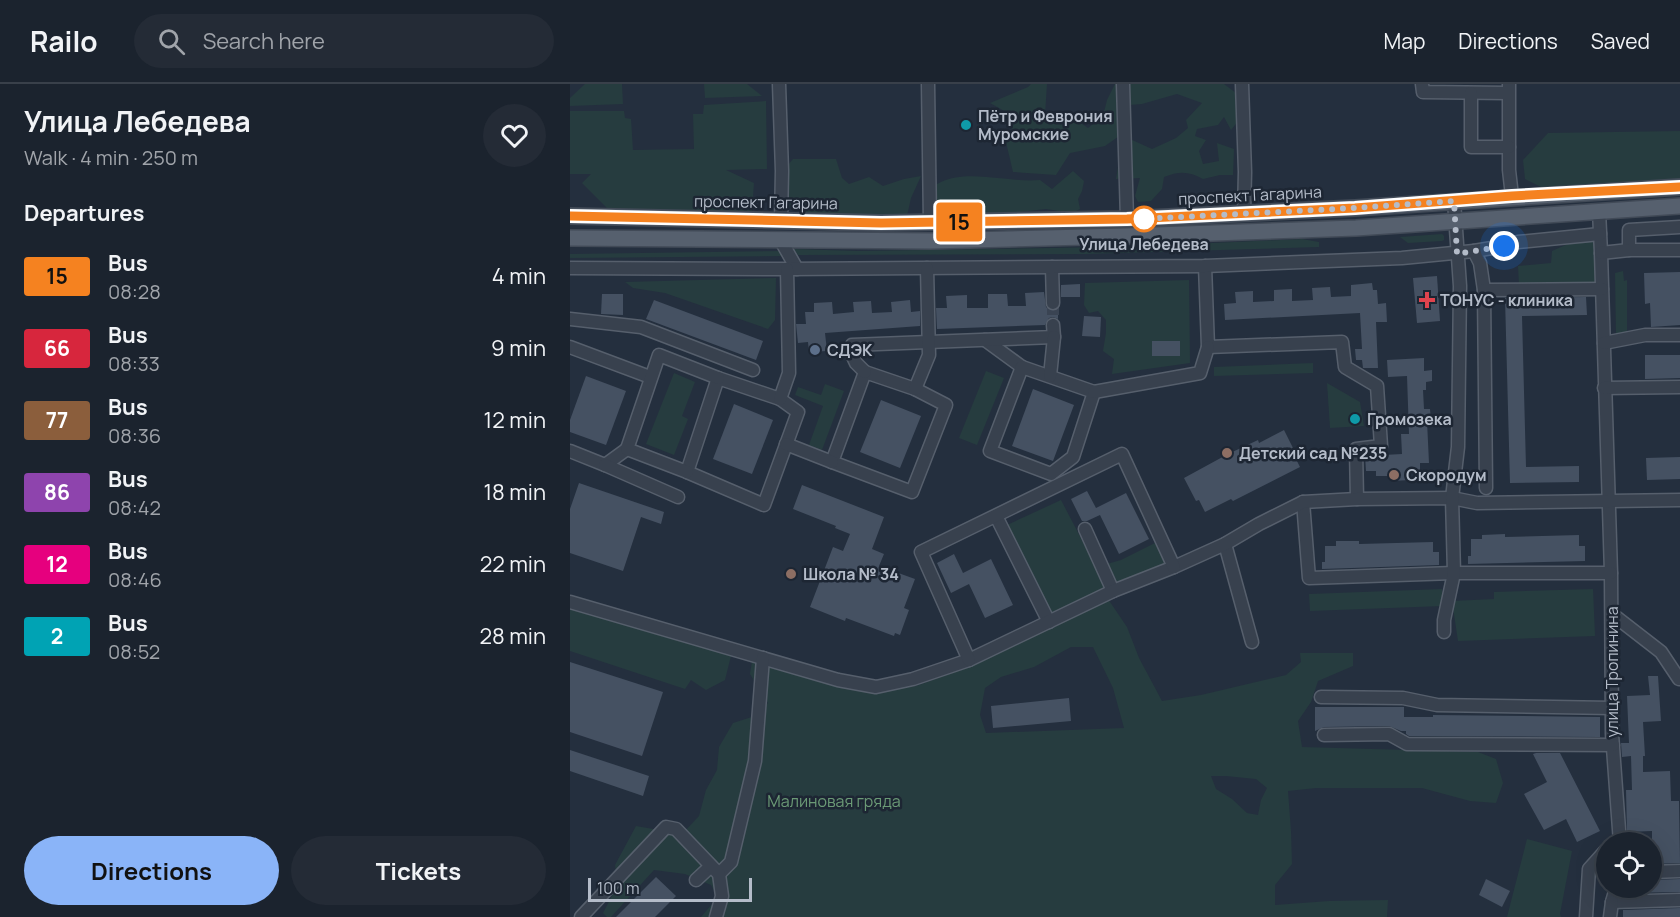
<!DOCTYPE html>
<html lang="en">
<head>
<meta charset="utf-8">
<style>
  :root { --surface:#1b232e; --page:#242b36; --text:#f1f3f6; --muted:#a0a4aa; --line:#39404a; --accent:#8ab4f8 }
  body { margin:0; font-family:Manrope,sans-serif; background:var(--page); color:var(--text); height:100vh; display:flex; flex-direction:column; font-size:22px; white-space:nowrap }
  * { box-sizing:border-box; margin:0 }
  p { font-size:20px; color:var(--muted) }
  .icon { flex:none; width:33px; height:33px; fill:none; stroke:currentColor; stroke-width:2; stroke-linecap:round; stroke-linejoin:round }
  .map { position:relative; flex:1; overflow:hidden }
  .panel { display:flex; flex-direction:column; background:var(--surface); width:570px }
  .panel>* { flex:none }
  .badge { padding:0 12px; border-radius:4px; font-size:21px; line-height:39px }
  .tools { position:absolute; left:1026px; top:748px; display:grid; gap:12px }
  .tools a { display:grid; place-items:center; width:66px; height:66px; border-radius:50%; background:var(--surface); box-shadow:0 6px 24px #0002,0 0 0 2px var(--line); font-size:30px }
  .scale { position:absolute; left:18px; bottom:15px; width:164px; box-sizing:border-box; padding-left:6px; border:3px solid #b4bcc9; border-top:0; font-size:16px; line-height:21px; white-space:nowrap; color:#b4bcc9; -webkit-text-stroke:4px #1d2633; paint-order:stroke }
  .you { position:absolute; width:30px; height:30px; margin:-15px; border:4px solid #fff; border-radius:50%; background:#1a73e8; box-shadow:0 0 0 9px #1a73e833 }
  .map>.badge { position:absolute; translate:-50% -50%; box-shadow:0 0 0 3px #fff }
  h2 { padding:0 24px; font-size:22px; line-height:54px }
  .round { display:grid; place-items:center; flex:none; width:63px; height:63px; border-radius:32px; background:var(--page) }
  .summary { display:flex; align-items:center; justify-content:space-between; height:102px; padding:0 24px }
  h1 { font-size:28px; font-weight:700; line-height:45px }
  .cta { display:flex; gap:12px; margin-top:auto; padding:12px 24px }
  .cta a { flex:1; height:69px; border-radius:36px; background:var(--accent); color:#111; font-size:24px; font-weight:700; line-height:69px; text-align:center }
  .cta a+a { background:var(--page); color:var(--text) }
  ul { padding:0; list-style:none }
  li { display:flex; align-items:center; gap:18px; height:72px; padding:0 24px }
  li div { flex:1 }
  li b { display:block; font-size:22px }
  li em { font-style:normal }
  li .badge { min-width:66px; font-weight:700; text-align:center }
  header { display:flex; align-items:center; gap:36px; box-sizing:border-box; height:84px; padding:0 30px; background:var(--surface); border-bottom:2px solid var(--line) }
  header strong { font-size:28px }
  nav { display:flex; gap:33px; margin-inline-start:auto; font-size:21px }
  .search { width:420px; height:54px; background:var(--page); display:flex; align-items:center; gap:15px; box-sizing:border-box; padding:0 21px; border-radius:33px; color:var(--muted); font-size:22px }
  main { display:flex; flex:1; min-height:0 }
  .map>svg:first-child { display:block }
  .green { fill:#263c3f; fill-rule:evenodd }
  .building { fill:#455162 }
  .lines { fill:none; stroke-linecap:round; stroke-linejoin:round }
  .minor-tunnel { stroke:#3a4453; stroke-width:12; stroke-dasharray:12 6; stroke-linecap:butt }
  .minor-casing { stroke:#565f6c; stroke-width:15 }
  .major-casing { stroke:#414a57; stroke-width:18 }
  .minor { stroke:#38414e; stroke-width:12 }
  .major { stroke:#56606e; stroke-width:15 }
  .line-casing { stroke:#fff; stroke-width:14 }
  .line { stroke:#f58220; stroke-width:9 }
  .walk { stroke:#b4bcc9; stroke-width:6; stroke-dasharray:0 10.8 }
  .culture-dot { fill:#0f9aa8; stroke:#1d2633; stroke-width:2 }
  .stop-dot { fill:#fff; stroke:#f58220; stroke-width:3 }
  .health-dot { fill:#e0444e; stroke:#1d2633; stroke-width:2 }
  .service-dot { fill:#5c6f8a; stroke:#1d2633; stroke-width:2 }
  .education-dot { fill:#8d6e63; stroke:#1d2633; stroke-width:2 }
  .labels { text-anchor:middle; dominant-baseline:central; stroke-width:5; stroke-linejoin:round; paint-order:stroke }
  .poi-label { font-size:16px; font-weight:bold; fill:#b4bcc9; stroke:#1d2633; text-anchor:start }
  .street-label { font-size:16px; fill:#b4bcc9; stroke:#1d2633 }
  .stop-label { font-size:16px; font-weight:bold; fill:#b4bcc9; stroke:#1d2633 }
  .park-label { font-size:16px; fill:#6b9a76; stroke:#1d2633 }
</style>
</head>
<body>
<header>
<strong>Railo</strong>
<div class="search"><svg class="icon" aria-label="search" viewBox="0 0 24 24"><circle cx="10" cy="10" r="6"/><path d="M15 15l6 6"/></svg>Search here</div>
<nav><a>Map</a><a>Directions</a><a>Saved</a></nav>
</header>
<main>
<section class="panel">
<div class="summary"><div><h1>Улица Лебедева</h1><p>Walk · 4 min · 250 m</p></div><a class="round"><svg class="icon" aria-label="heart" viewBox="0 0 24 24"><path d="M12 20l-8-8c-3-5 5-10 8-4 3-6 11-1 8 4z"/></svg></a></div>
<h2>Departures</h2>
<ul>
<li><span class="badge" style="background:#f58220;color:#111">15</span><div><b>Bus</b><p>08:28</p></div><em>4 min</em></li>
<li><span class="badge" style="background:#d7263d;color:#fff">66</span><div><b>Bus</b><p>08:33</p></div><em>9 min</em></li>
<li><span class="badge" style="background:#8b5e3c;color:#fff">77</span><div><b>Bus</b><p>08:36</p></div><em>12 min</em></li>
<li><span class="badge" style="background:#8e44ad;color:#fff">86</span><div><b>Bus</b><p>08:42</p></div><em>18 min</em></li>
<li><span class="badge" style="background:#e6007e;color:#fff">12</span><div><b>Bus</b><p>08:46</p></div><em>22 min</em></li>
<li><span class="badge" style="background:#00a3b4;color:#fff">2</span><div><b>Bus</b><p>08:52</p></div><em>28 min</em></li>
</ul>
<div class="cta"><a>Directions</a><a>Tickets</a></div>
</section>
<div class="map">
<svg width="1110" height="833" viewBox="0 0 1110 833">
  <rect width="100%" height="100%" fill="#242f3e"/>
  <g class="green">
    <path d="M15 0H52L53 20 0 22V14Z"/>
    <path d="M134 0H177L192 12 135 14Z"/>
    <path d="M461 0H477L475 31 508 37 518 44 533 32 537 16 545 0H654L670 12 669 36 661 46 654 33 648 41 627 45 625 52 636 56 629 67 633 80 649 77 647 59 664 65 663 91H650L633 95C619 87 609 87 594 93L592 105 581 117 568 118 565 112 570 94 546 95 549 77 560 55 582 65 606 54 618 44 616 36 632 19 607 10 572 20 559 21 558 46 535 62 500 69 486 91 443 88 435 54 441 50 445 33 420 19 458 3Z"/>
    <path d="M196 17 197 85 156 86 184 99 182 127 168 129H42L12 99 21 90H0V27H54L55 34 61 35 63 66 124 65 123 30H133L134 21Z"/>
    <path d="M1110 47V95L977 106 955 95 953 76 978 49Z"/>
    <path d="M223 75H266L272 94 279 100 299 93 313 102 334 95 351 92 341 114 337 132 246 130 226 126 217 122 218 81Z"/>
    <path d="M503 87 514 97 512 107 508 115 510 125 502 129 476 125 426 131 399 132 379 128 356 132 355 108C360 105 366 100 371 98 399 85 439 99 470 96L482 105Z"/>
    <path d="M872 150 874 152V156L872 157 838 159 830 153Z"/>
    <path d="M1024 154 1028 168V198L949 201 948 182 981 179 982 167 1007 156Z"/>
    <path d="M732 155 749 158V163L516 170 228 171 224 165 288 167 483 164 576 162Z"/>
    <path d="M212 167 217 172 0 174V170Z"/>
    <path d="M1053 187 1054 197 1057 196V251L1046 252 1045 189Z"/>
    <path d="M206 194 205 236 198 245 95 209 63 204 55 198Z"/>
    <path d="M619 196 620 279 542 290 544 275 533 267 536 249V236L528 227 519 229 514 221 515 199Z"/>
    <path d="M743 279V289L644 292V283Z"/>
    <path d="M416 287 434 294 407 361 389 354Z"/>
    <path d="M104 289 125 298 112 332 118 335 104 371 76 360Z"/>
    <path d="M757 299 790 318 794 342 760 344Z"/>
    <path d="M255 300 274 307 252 366 239 361 253 322 225 311 228 303 251 311Z"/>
    <path d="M491 416 526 483 551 476 585 459 595 480 482 530 437 441Z"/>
    <path d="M872 505 873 522 740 527 739 510Z"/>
    <path d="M1023 505 1025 552 888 557 882 517 924 515V508Z"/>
    <path d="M538 515 557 543 569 574 592 617 631 611 716 591 731 578 730 569H783V582L748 597 741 618 728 637 732 663 908 668 926 675 933 699 926 719 900 717 852 704H746L718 707 721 747 722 780 705 801V821L759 817 818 816 817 833H131L148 813 141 801 115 790 84 786 41 833H37L33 829 45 806 47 798 45 781 66 742 89 746 114 748 129 732 136 706 147 686 149 663 163 639 185 632 198 619 180 590 182 577 302 608 346 602 396 584ZM501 563H523L543 604 554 644 416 649 410 631 415 604 431 593 464 583ZM641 692H656L686 695 697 704 691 716 688 731 677 729 662 715 646 705Z"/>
    <path d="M0 522 161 572 155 596 136 606 121 596 115 605 0 567Z"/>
    <path d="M957 755 1002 767 990 830 991 833H937Z"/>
  </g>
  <g class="building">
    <path d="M1110 188V241L1081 243 1080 219 1075 220 1074 189Z"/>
    <path d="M867 192 870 237 847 239 843 194Z"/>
    <path d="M802 199 803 206H807L808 220 816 219 817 238H806L808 284H793L792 276H786L785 265H792L790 229 655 236 654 220 666 219 665 208 683 207V218L704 217V206L722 205V217L743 216 742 204 760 203 761 213 781 212V201Z"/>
    <path d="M510 200V213H491V201Z"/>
    <path d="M474 208 476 223 480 226H488V235L483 233 479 234 475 241 367 245 366 224H377L376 212 397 211V224H418V210H437L438 222H456L455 209Z"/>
    <path d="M32 210H53V231L31 230Z"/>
    <path d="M1016 213 1017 231 952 232 956 383 1009 382V398L940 399 935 214Z"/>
    <path d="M84 216 193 257 186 276 76 235Z"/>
    <path d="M340 216 341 228 350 227V242L255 249 257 267 239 268 238 258 228 259 226 240H236L235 228H244V219L262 218 263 230 284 228 283 218 301 217 302 229 322 228 321 218Z"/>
    <path d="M514 232 531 233 530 253 512 252Z"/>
    <rect x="582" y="257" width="28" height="15"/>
    <path d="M1075 271H1110V294L1075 295Z"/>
    <path d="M854 274V287L862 286V297L856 298V306H853L854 325H860L861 336 857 337 859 379H850V388H840V396L822 397V392H806V387H796L795 372 832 370 831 350H839L837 292 818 293 817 276Z"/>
    <path d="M16 292 56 307 36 361 0 348V336Z"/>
    <path d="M463 305 504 321 483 377 442 362Z"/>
    <path d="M311 316 351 332 330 384 290 368Z"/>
    <path d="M164 320 203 336 182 390 143 375Z"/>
    <path d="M714 346 727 372 725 373 730 383 663 417 661 415 635 428 629 416 626 417 614 394 658 370 688 356 689 359Z"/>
    <path d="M1110 373V395L1077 396 1076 374Z"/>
    <path d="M9 399 94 428 91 440 71 433 53 487 0 469V425Z"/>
    <path d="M232 401 314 433 302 465 314 470 309 482 345 495 334 524 339 526 330 551 325 549 324 552 276 534 275 537 240 523 263 463 273 467 280 450 265 444 266 442 223 425Z"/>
    <path d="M517 407 526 424 556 409 579 455 549 470 530 431 517 437H512L501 415Z"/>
    <path d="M935 450V453L1009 451V462H1015V477L898 480V472H901V455H912V451Z"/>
    <path d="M766 457H789V460L863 458V468H869V481L752 485V478H755V462H766Z"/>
    <path d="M384 470 393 489 421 475 443 521 415 534 399 500 381 509 367 479Z"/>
    <path d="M0 578 93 608 72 672 0 648Z"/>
    <path d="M1078 592H1088L1091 637 1073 638 1075 672H1073V688L1100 687 1101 717H1109L1110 779 1082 780V747L1057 748 1056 706H1062L1061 672 1052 673 1051 659H1059L1057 612 1080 611Z"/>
    <path d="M499 614 501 637 423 644 421 622Z"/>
    <path d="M745 623H834V633H863V631L1030 633V653L839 652 836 650V647H831L819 642 754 643 745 647Z"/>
    <path d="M0 666 79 692 73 712 0 687Z"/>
    <path d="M966 669H990L1030 747 1007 758 996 735 974 746 954 710 977 698 963 670Z"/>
    <path d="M86 793 106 812 85 833H46Z"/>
    <path d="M916 795 940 807 932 823 909 811Z"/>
    <path d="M1110 795V808L1054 809V804H1082V796Z"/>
    <path d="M1110 824V833H1053V826Z"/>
  </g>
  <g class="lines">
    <path class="minor-tunnel" d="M483 219V241"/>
    <defs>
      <g id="minor">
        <path d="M209 0 212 87 211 137"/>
        <path d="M358 0 360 139"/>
        <path d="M553 0 557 135"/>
        <path d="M672 0 675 88 674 128"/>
        <path d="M852 0 853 8 938 9"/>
        <path d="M939 0V86L942 112"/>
        <path d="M901 9V63H939"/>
        <path d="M1029 127 1031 169 1041 489 1042 650 1050 759"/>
        <path d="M210 155 227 185"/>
        <path d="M948 158 1030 150"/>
        <path d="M1059 166V146L1110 143"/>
        <path d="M904 167 934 162"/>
        <path d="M1031 169 1059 166H1110"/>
        <path d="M635 182 638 263 772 258 775 283 807 302 811 362 786 365 787 415"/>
        <path d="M482 183 483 219"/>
        <path d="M0 184 217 185 635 182 832 174 904 167 910 179 914 206 916 404"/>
        <path d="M914 206 1032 205"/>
        <path d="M0 235 71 243 183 286"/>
        <path d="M415 256 452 283"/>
        <path d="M1034 259 1075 251H1110"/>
        <path d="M0 263 80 293"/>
        <path d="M452 283 524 308 503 373 481 390 420 367Z"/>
        <path d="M295 288 345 305 376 321 342 408 262 378Z"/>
        <path d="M295 288 286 279 280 266 282 261 484 253 483 241"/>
        <path d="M480 292 484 253"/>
        <path d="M148 294 210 315 228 328 194 421 117 388Z"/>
        <path d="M1034 304 1110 303"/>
        <path d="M345 305 359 271 357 184"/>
        <path d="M524 308 630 289 638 263"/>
        <path d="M210 315 219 289 217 185"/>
        <path d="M216 360 262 378"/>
        <path d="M0 367 35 381 57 365"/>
        <path d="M35 381 108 413"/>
        <path d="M117 388 57 365 89 271 148 294"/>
        <path d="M733 418 739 494 884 489H1041"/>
        <path d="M426 432 479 538"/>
        <path d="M515 445 543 507"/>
        <path d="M655 460 682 558"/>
        <path d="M0 518 268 596 306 603 343 595 399 576 543 507 604 483 655 460 689 440 733 418 787 415 882 414 907 419 1110 416"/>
        <path d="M1042 530 1091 568 1109 595"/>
        <path d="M874 548V536L884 489 882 414 888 363 890 202 884 117"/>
        <path d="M399 576 351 468 552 370 604 483"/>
        <path d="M751 613 833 614 867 621 1042 624"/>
        <path d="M754 651 819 650 837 660 1043 661"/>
        <path d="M1082 788 1110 787"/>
        <path d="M149 790 161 778 185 677 193 574"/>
        <path d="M126 796 141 782"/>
        <path d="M1046 804 1042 818 1110 816"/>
        <path d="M11 833 96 743 106 745 149 790 152 812 146 833"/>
        <path d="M1016 833 1019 785 1036 766"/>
        <path d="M1040 833 1042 818"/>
      </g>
      <g id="major">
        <path d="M0 132 311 139 557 135 785 124 1110 103"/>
        <path d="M0 154 361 157 556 152 786 144 1110 122"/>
      </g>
    </defs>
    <use href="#minor" class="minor-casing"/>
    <use href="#major" class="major-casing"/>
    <use href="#minor" class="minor"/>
    <use href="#major" class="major"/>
  </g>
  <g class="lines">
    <defs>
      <path id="line" d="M0 132 311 139 557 135 785 124 942 112 1110 103"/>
    </defs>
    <use href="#line" class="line-casing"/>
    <use href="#line" class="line"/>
    <path class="walk" d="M574 135H571L785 124 884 117 887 170 934 162"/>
  </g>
  <g class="culture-dot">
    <circle cx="396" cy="41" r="6"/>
    <circle cx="785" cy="335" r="6"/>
  </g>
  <circle class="stop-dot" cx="574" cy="135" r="12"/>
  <path class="health-dot" d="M854 207h6v6h6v6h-6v6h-6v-6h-6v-6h6z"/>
  <circle class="service-dot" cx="245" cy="266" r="6"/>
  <g class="education-dot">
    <circle cx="657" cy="369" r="6"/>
    <circle cx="824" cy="391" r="6"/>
    <circle cx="221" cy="490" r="6"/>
  </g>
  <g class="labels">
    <g class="poi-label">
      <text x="408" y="32">Пётр и Феврония<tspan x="408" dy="18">Муромские</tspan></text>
      <text x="870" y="216">ТОНУС - клиника</text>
      <text x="257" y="266">СДЭК</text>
      <text x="797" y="335">Громозека</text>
      <text x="669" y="369">Детский сад №235</text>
      <text x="836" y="391">Скородум</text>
      <text x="233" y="490">Школа № 34</text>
    </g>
    <g class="street-label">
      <text transform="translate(680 111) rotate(-3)">проспект Гагарина</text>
      <text transform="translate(196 118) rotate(1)">проспект Гагарина</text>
      <text transform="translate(1042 588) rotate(-90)">улица Тропинина</text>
    </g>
    <g class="stop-label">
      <text x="574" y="160">Улица Лебедева</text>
    </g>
    <g class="park-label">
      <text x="264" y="717">Малиновая гряда</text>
    </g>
  </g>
</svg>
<div class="tools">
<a><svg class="icon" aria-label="locate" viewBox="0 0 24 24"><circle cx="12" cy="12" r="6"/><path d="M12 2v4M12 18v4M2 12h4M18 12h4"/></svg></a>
</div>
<div class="scale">100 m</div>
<div class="you" style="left:934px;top:162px"></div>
<b class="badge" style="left:389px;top:138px;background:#f58220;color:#111">15</b>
</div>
</main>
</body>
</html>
